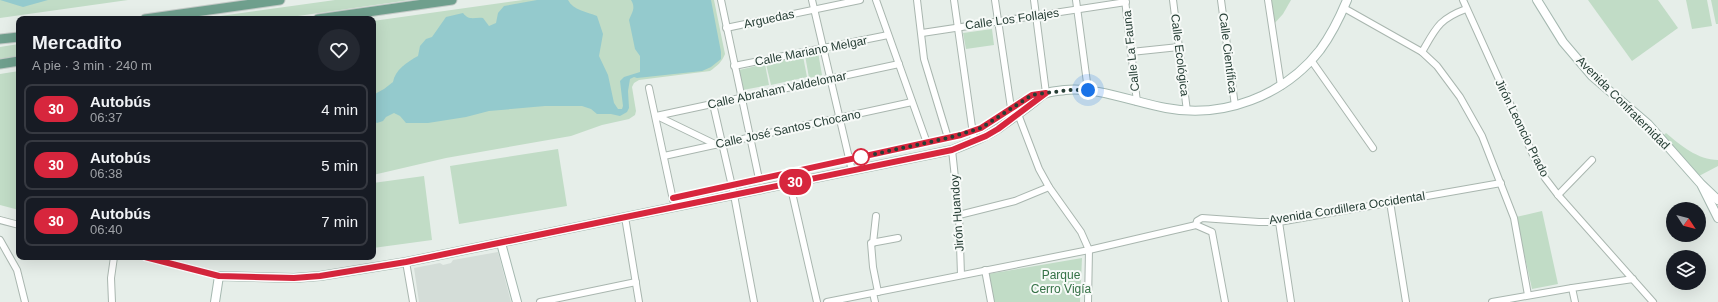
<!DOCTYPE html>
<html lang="es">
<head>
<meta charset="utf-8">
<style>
  :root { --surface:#171b24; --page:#242831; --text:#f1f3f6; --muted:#9ea1a6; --line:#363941 }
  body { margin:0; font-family:Helvetica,sans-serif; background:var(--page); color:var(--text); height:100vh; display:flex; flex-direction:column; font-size:15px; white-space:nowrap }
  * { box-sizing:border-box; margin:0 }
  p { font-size:13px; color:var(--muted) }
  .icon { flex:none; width:22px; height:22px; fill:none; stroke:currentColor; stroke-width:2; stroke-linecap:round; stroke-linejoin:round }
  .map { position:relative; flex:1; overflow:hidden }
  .panel { position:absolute; left:16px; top:16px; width:360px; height:244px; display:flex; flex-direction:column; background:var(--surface); border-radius:8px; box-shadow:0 4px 16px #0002 }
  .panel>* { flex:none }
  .badge { padding:0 8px; border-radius:13px; font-size:14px; line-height:26px }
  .needle { width:26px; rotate:126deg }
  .controls { position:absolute; left:1666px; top:202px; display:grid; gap:8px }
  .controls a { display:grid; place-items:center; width:40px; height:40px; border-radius:50%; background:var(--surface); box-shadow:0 4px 16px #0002; font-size:20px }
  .you { position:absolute; width:20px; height:20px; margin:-10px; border:3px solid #fff; border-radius:50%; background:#1a73e8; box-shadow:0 0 0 6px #1a73e833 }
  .map>.badge { position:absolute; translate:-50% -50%; box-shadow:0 0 0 2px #fff }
  .round { display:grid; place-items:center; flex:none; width:42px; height:42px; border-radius:21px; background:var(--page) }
  .head { display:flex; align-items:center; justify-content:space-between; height:68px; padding:0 16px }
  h1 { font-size:19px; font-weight:800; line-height:30px }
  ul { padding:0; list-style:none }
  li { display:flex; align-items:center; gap:12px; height:50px; margin:0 8px 6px; padding:0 8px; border:2px solid var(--line); border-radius:8px }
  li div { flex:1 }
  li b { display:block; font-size:15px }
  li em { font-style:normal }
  li .badge { min-width:44px; font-weight:700; text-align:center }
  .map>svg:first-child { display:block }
  .built { fill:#d4ddd8 }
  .green { fill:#c1dcc6 }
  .water { fill:#94cacd }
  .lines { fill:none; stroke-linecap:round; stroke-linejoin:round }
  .street-casing { stroke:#a9b6af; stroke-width:8 }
  .secondary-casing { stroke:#a5b8b0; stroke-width:10 }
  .primary-casing { stroke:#c2c9c6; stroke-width:11 }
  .street { stroke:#fff; stroke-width:6 }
  .secondary { stroke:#fff; stroke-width:8 }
  .primary { stroke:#6f9f8d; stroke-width:9 }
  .line-casing { stroke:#fff; stroke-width:9 }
  .line { stroke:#d7263d; stroke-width:6 }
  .walk { stroke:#263e35; stroke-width:4; stroke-dasharray:0 7.2 }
  .stop-dot { fill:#fff; stroke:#d7263d; stroke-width:2 }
  .labels { text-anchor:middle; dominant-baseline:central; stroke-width:4; stroke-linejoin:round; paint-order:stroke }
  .street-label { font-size:12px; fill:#263e35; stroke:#f7faf8 }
  .park-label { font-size:12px; fill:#347145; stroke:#f7faf8 }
</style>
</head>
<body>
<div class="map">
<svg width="1718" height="302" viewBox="0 0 1718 302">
  <rect width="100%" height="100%" fill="#e6eee9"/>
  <path class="built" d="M498 252 511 302H419L414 268 440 263 443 265 451 263 453 260Z"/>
  <g class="green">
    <path d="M0 0H128L0 18Z"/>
    <path d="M335 0H410L277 19H199Z"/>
    <path d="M523 0H714L725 54C722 62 717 66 710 71L639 80 634 83 632 87 636 111 635 115 629 119 602 125 571 136 446 158 373 175V21Z"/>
    <path d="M1269 0H1291L1283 14 1273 25Z"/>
    <path d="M1588 0H1658L1678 28 1632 61Z"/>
    <path d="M1686 0H1707L1712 26 1692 29Z"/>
    <path d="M1711 0H1718V24H1716Z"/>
    <path d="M992 29 994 45 966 49 963 33Z"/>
    <path d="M19 44V56L0 59V47Z"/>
    <path d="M818 52 822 75 809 78 805 55Z"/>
    <path d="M803 56 807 77 771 85 766 64Z"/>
    <path d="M765 64 769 85 743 90 739 70Z"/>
    <path d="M19 71V210L0 205V74Z"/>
    <path d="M1666 133C1680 145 1698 160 1718 160V166L1699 176 1662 137Z"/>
    <path d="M558 149 567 206 459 224 450 166Z"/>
    <path d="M424 176 432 240 373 248V183Z"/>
    <path d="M1542 211 1558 284 1532 289 1516 217Z"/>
    <path d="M1082 258 1080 302H993L988 274Z"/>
  </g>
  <g class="water">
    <path d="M0 0H48L23 7Z"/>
    <path d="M537 0H568C573 10 587 12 597 16L603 34 599 56 608 75 614 103 618 109H622L623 106 620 81 624 77 640 72V56L635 49 629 20C632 12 636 8 631 0H711L721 52V59L711 67 702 71 637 78 634 77 630 79 628 91 629 108 627 112 620 116 611 114H597L591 109 582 106H545L489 111 466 117 428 123H406L400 116 394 113 386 117 383 121 377 123 373 121V95L384 89 393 82C395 70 407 62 418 56L420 46 426 39 432 37 446 17 463 13C469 21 474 17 483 18L489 26 496 23 498 13 504 6Z"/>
  </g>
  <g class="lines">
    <defs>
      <g id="street">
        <path d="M721 0 759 179"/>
        <path d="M812 0 852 171"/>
        <path d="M876 0 927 143"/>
        <path d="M917 0 924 59 948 138"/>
        <path d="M954 0 974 141"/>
        <path d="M995 0 1011 108"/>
        <path d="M1076 0 1088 90"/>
        <path d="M1125 0 1137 102"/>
        <path d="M1173 0 1187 111"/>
        <path d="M1221 0 1235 106"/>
        <path d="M1268 0 1281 86"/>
        <path d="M1463 0 1534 157 1545 178 1558 195 1653 302"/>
        <path d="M1344 8 1422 52 1437 66 1460 97 1482 136 1514 218 1528 295"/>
        <path d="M726 28 860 0"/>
        <path d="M922 33 1126 2"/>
        <path d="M1131 52 1179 47"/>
        <path d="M1422 52C1436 28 1439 19 1466 9"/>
        <path d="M1311 60 1373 148"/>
        <path d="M734 66 888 35"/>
        <path d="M649 88 673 200"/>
        <path d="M713 104 734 195 754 302"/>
        <path d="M1018 114 1039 169 1049 187 1081 232 1089 250 1088 302"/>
        <path d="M656 116 899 64"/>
        <path d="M657 116 717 145"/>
        <path d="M952 150 959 215 961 275"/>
        <path d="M664 156 912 102"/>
        <path d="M790 184 817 302"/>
        <path d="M1558 195 1592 160"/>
        <path d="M673 198 948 138C959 135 971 133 981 128 1004 117 1020 95 1046 93L1034 0"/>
        <path d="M1390 202 1406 302"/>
        <path d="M959 215 1015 201 1049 187"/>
        <path d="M625 217 639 302"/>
        <path d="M0 220 19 225"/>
        <path d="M1279 222 1291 302"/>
        <path d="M1196 225 1197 221 1202 218 1259 222H1279L1501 183"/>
        <path d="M0 240 17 270 25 302"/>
        <path d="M873 243 876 216"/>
        <path d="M145 257 219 276"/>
        <path d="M406 262 413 302"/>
        <path d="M985 270 991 302"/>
        <path d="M1572 288 1575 302"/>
        <path d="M878 292 873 267 871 243 898 238"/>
        <path d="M873 293 875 302"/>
        <path d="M112 302 111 278 114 257"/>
        <path d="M540 302 636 282"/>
        <path d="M827 302 1089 250 1196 225 1212 232 1225 302"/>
        <path d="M1492 302 1572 288 1633 279"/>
      </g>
      <g id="secondary">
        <path d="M1537 0 1563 42 1592 76 1648 124 1701 184 1718 200"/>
        <path d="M1702 186 1718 218"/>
        <path d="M501 243 517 302"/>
        <path d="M215 302 219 276 294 278 320 276 406 262 952 150C968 144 984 138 999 128 1010 120 1022 112 1033 103 1037 100 1042 94 1047 93 1053 91 1060 91 1065 90 1094 86 1137 103 1166 108 1223 119 1284 96 1320 50 1331 35 1340 17 1347 0"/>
      </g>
      <g id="primary">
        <path d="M145 19 280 0"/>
        <path d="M318 19 452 0"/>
        <path d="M0 39 19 37"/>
        <path d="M0 64 19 61"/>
      </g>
    </defs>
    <use href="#street" class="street-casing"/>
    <use href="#secondary" class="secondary-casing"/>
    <use href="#primary" class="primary-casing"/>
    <use href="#street" class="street"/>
    <use href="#secondary" class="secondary"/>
    <use href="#primary" class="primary"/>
  </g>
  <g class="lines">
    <defs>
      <path id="line" d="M145 257 219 276 294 278 320 276 406 262 952 150 986 136 998 129 1046 93 1032 95 981 128 961 135 673 198"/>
    </defs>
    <use href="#line" class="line-casing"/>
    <use href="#line" class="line"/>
    <path class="walk" d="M861 157 948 138 981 128 1032 95 1068 90H1088"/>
  </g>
  <circle class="stop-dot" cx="861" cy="157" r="8"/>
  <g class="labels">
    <g class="street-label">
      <text transform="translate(769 19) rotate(-12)">Arguedas</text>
      <text transform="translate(1012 19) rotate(-8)">Calle Los Follajes</text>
      <text transform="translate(811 51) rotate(-11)">Calle Mariano Melgar</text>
      <text transform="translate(1131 51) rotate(-96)">Calle La Fauna</text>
      <text transform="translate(1228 53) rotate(83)">Calle Científica</text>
      <text transform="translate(1180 55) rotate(83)">Calle Ecológica</text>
      <text transform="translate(777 90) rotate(-12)">Calle Abraham Valdelomar</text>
      <text transform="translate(1623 103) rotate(45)">Avenida Confraternidad</text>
      <text transform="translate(1522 128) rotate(64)">Jirón Leoncio Prado</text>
      <text transform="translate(788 129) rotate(-12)">Calle José Santos Chocano</text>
      <text transform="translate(1347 208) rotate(-9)">Avenida Cordillera Occidental</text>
      <text transform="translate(957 213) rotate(-94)">Jirón Huandoy</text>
    </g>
    <g class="park-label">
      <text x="1061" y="275">Parque<tspan x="1061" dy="14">Cerro Vigía</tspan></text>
    </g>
  </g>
</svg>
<div class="controls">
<a><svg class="needle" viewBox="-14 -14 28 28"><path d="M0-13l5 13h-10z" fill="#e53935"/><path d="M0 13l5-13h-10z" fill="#9ea1a6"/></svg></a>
<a><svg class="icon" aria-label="layers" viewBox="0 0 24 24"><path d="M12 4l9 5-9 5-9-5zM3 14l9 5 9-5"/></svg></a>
</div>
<div class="you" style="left:1088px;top:90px"></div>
<b class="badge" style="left:795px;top:182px;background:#d7263d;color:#fff">30</b>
<section class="panel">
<div class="head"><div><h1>Mercadito</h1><p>A pie · 3 min · 240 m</p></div><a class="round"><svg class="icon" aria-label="heart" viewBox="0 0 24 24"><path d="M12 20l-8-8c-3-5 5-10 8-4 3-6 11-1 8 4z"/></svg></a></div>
<ul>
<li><span class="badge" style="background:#d7263d;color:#fff">30</span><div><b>Autobús</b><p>06:37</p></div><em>4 min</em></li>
<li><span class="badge" style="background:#d7263d;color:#fff">30</span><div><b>Autobús</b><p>06:38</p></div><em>5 min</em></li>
<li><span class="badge" style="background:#d7263d;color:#fff">30</span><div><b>Autobús</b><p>06:40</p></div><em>7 min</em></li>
</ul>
</section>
</div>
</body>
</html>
